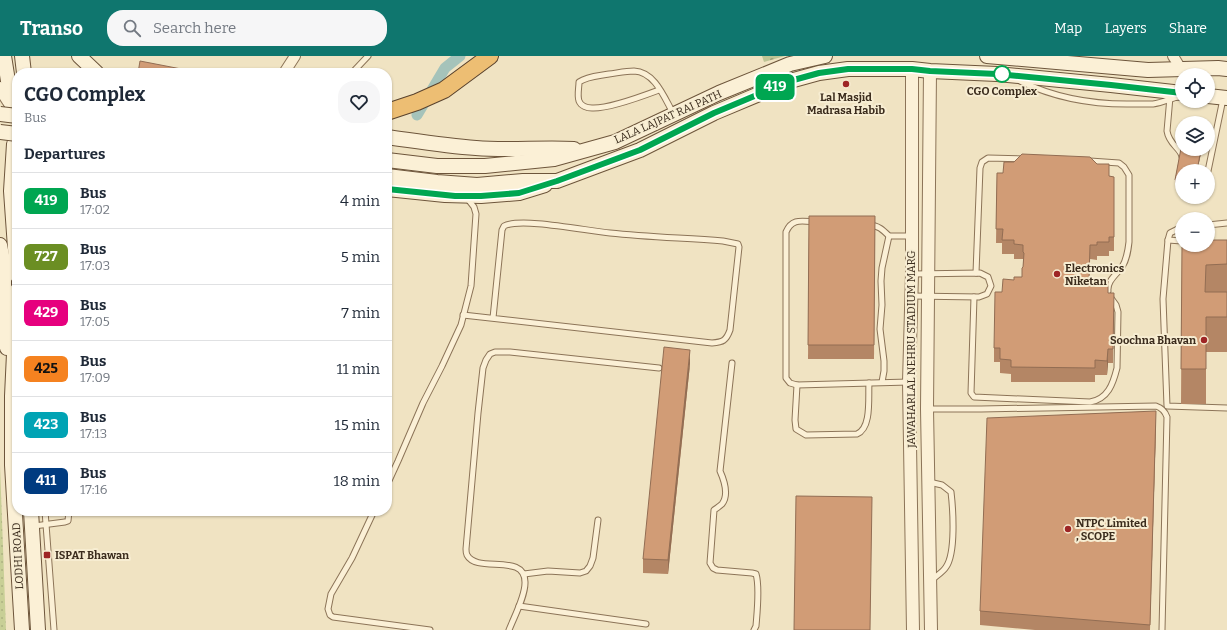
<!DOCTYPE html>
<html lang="en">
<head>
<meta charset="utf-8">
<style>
  :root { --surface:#fff; --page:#f6f6f7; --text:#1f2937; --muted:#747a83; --line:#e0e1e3; --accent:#0f766e }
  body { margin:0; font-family:Bitter,serif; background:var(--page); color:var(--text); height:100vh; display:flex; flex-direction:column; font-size:15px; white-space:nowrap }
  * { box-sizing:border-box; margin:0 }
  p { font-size:13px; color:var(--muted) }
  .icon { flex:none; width:22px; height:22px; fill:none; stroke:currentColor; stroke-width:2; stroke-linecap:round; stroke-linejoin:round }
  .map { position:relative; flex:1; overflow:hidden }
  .drawer { position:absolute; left:12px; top:12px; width:380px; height:448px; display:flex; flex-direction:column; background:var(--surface); border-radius:16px; box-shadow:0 1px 3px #0004 }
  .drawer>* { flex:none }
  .badge { padding:0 8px; border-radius:6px; font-size:14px; line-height:26px }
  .tools { position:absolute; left:1175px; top:12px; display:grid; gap:8px }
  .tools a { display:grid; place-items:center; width:40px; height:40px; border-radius:50%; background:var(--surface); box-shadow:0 1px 3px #0004; font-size:20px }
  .map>.badge { position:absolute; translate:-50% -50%; box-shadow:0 0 0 2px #fff }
  h2 { padding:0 12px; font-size:15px; line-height:36px }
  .round { display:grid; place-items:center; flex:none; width:42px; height:42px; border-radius:16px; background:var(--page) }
  .headline { display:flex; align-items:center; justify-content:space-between; height:68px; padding:0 12px }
  h1 { font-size:19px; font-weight:700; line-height:30px }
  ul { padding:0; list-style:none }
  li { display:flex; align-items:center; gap:12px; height:56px; padding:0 12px; border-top:1px solid var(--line) }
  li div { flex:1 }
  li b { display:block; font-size:15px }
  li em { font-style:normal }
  li .badge { min-width:44px; font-weight:700; text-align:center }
  header { display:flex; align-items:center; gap:24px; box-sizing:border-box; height:56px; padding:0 20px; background:var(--accent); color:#fff }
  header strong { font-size:19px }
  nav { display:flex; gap:22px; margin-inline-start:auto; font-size:14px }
  .search { width:280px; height:36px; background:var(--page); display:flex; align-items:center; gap:10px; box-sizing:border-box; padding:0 14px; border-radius:16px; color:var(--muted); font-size:15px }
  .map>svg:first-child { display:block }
  .grass { fill:url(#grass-dots) }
  .cemetery { fill:url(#cemetery-stones) }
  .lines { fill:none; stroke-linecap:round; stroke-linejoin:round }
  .canal { stroke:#a5c3ba; stroke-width:11 }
  .service-casing { stroke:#8c7458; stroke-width:7 }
  .minor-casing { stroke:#8c7458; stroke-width:12 }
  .tertiary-casing { stroke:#8c7458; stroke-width:14 }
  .secondary-casing { stroke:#6d553b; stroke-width:16 }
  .trunk-casing { stroke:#59422d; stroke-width:18 }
  .service { stroke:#fbf0d6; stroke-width:5 }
  .minor { stroke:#fbf0d6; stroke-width:10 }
  .tertiary { stroke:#fbf0d6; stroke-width:12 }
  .secondary { stroke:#fbf0d6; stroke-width:14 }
  .trunk { stroke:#edbe73; stroke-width:16 }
  .secondary-bridge-casing { stroke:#6d553b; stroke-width:16; stroke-linecap:butt }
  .secondary-bridge { stroke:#fbf0d6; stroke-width:14 }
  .wall { fill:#b48665 }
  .shaded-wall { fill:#926d53 }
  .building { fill:#d19c76; stroke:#926d53 }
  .line-casing { stroke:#fff; stroke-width:9 }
  .line { stroke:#00a651; stroke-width:6 }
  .stop-dot { fill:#fff; stroke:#00a651; stroke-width:2 }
  .poi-dot { fill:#9e2525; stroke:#f7edd2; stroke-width:1.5 }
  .labels { text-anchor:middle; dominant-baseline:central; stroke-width:4; stroke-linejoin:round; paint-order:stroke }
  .stop-label { font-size:11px; font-weight:bold; fill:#3b2c1d; stroke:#f7edd2 }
  .poi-label { font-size:11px; font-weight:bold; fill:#3b2c1d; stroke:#f7edd2; text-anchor:start }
  .street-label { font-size:11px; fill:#3b2c1d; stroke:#f7edd2 }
</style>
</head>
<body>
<header>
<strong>Transo</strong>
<div class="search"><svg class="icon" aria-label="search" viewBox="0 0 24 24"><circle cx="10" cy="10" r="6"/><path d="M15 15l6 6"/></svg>Search here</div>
<nav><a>Map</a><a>Layers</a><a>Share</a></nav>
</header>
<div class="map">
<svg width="1227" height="574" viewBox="0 0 1227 574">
  <defs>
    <pattern id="grass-dots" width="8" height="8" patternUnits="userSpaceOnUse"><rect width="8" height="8" fill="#c8cf96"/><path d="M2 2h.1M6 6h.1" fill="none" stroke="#adb281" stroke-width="1.8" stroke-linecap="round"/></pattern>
    <pattern id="cemetery-stones" width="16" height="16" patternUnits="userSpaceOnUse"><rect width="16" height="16" fill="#bec495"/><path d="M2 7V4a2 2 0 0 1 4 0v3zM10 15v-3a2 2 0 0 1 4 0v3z" fill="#9c9f79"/></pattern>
  </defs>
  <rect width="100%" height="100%" fill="#f0e3c2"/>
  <path class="grass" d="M0 409 6 574H0Z"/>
  <path class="cemetery" d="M762 0H785L764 6Z"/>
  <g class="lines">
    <path class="canal" d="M417 59 445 12 460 0"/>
    <defs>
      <g id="service">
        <path d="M352 17 368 0"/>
        <path d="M1020 25C1055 42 1096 49 1135 48 1141 48 1147 48 1153 48 1161 47 1170 43 1177 41"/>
        <path d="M659 34C643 40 609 53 592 52 587 52 581 50 579 45 577 39 579 32 579 26 588 20 599 20 609 18 617 17 626 15 634 15 655 16 664 41 673 57"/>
        <path d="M1170 41 1167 75C1169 89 1181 92 1182 101"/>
        <path d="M1090 105 1119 107 1124 111 1129 119V186C1128 195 1127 203 1122 211 1116 219 1107 225 1108 235"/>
        <path d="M1208 115 1223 43"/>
        <path d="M816 166C801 165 792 162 786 176V322L790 327 797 329 909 326"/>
        <path d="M869 169C878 169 883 174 889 180H911"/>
        <path d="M1208 169 1227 167"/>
        <path d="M1182 171 1170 177 1168 184 1163 243 1167 350 1227 352"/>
        <path d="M1168 184 1182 185"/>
        <path d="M976 217 980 112 982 106 988 102 1024 103"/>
        <path d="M912 240 979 241 987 238 991 230 988 221 980 217 913 218"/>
        <path d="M974 241 971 337 974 341 1090 346C1108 343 1113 328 1117 312L1118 256 1116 249 1111 242"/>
        <path d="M463 259 712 287C723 286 726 285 730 274L739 191 738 188 723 185C685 182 647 181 610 177 587 175 521 161 504 170L502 174 493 262"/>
        <path d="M732 307 720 415C724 424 729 439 722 448 720 450 717 452 714 454L710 507 713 512 717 514 752 517 756 518C760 531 757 557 756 570L754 574"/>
        <path d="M882 326 884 315V305L880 273 882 249 881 225 882 212 889 180"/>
        <path d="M797 329 795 364 796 373 806 379 857 378C872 372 868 341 869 327"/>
        <path d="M928 353H981L1156 350C1162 352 1165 355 1167 361L1162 574"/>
        <path d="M929 426 942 429 951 436C953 453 956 497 946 511 943 516 936 520 932 524"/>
        <path d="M387 429 398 405 423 347 442 310 461 269 471 230 476 158 474 151 467 142"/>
        <path d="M45 455 54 574"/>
        <path d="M374 455 352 502 331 538 328 553 330 559 333 561 430 574"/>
        <path d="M34 470 65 466 68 465 69 455"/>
        <path d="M524 518 548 515 580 517 586 515 590 510 593 502 598 464"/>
        <path d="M519 550 646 568"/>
        <path d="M509 574C514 561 525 541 525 527 526 496 477 518 467 499 466 497 466 495 466 493L478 357 483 312 486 304 490 298 495 296H510L659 312"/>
      </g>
      <g id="minor">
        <path d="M1173 0 1181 13"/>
        <path d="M284 17 295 0"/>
      </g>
      <g id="tertiary">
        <path d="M912 13V218L909 326 913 574"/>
        <path d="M930 15 927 353 931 574"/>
        <path d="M0 32 11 49"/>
      </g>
      <g id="secondary">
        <path d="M4 0 12 50"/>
        <path d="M22 0 24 17"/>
        <path d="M79 0 97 17"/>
        <path d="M987 0 1148 14 1218 12 1227 13"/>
        <path d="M1208 40 1227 42"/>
        <path d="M387 81C416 85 446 90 476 92 509 95 541 91 574 93"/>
        <path d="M14 88 11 135 17 220"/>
        <path d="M387 104 437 110H485L554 103 615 86 719 37 790 8 825 0"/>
        <path d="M387 120 437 126 477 129 523 125H557L640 94 714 57 790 25 819 17 848 13H912L930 15 997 18 1111 29 1182 37"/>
        <path d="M387 133 445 139 481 140 519 137 545 129"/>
        <path d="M0 189 4 210V265L7 292"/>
        <path d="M17 234 12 340V409L22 574"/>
        <path d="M31 455 38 574"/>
      </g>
      <path id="trunk" d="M387 56 417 46 444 34 490 0"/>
    </defs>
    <use href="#service" class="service-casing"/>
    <use href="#minor" class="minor-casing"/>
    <use href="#tertiary" class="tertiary-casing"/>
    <use href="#secondary" class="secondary-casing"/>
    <use href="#trunk" class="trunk-casing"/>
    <use href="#service" class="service"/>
    <use href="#minor" class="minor"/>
    <use href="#tertiary" class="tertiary"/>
    <use href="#secondary" class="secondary"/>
    <use href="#trunk" class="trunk"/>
    <defs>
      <g id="secondary-bridge">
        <path d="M0 58 17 60"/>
        <path d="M0 76 17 78"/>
      </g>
    </defs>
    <use href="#secondary-bridge" class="secondary-bridge-casing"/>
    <use href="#secondary-bridge" class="secondary-bridge"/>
  </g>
  <g class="wall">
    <path d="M1182 87V93H1202L1197 115H1182V129L1175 128V124Z"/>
    <path d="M997 117 1109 120 1114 121V195H1109V200H1097V204L1090 203 1089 224 1108 237 1114 251 1113 307H1108L1107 319H1095V326H1011V318L1000 317V306H994V292L1002 236 1014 224 1022 221 1024 211 1023 210V203H1014V198H1002V187H996Z"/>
    <path d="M809 160H875L874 303H808Z"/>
    <path d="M1227 184V296H1206V348H1181L1182 190Z"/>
    <path d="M690 308 668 518 643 517V503Z"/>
    <path d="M1156 369 1150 574H1035L980 569V555Z"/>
  </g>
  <g class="shaded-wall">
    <path d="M1201 93H1202L1197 115Z"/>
    <path d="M1108 293V307L1107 319V305Z"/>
    <path d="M690 294V308L668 518V504Z"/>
    <path d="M1156 355V369L1150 574Z"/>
  </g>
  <g class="building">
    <path d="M140 5 202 17H138Z"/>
    <path d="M1182 87V93H1201L1197 115H1182V126L1175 124Z"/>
    <path d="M1022 98 1090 101 1097 108H1109V120L1114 121V181H1109V186H1097V189H1090L1089 224 1108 225V237H1114L1113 293H1108L1107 305 1095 304V312L1011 311V304L1000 303V292H994L995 236H1002L1003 223 1014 224V221H1022V212L1023 211 1024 197 1023 196V189L1014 188V184H1002L1003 173H996L997 117H1003L1004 106H1014Z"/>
    <path d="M809 160H875L874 289H808Z"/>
    <path d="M1208 184H1227V208L1206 209 1205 236H1227V261H1206V313H1181L1182 190 1183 189H1208Z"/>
    <path d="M664 291 690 294 668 504 643 503Z"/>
    <path d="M1156 355 1150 569 980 555 987 362Z"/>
    <path d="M796 440 872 441 870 574H794Z"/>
  </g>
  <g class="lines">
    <defs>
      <path id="line" d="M387 133 455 140H481L519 137 557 125 640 94 714 57 790 25 819 17 848 13H912L930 15 997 18 1111 29 1182 37"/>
    </defs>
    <use href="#line" class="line-casing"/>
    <use href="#line" class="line"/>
  </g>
  <circle class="stop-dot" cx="1002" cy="18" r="8"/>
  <g class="poi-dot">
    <circle cx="846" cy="28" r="4"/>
    <circle cx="1057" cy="218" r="4"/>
    <circle cx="1204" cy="284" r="4"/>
    <circle cx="1068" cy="473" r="4"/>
    <rect x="43" y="495" width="8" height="8" rx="2"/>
  </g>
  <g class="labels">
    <g class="stop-label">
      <text x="1002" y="35">CGO Complex</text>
    </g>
    <g class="poi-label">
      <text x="846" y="41" text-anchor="middle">Lal Masjid<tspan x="846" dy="13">Madrasa Habib</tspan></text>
      <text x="1065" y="212">Electronics<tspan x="1065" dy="13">Niketan</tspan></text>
      <text x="1196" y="284" text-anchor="end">Soochna Bhavan</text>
      <text x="1076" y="467">NTPC Limited<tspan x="1076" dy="13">, SCOPE</tspan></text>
      <text x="55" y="499">ISPAT Bhawan</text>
    </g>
    <g class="street-label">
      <text transform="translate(668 61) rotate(-24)">LALA LAJPAT RAI PATH</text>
      <text transform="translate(911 293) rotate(-90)">JAWAHARLAL NEHRU STADIUM MARG</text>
      <text transform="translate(18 500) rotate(-93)">LODHI ROAD</text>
    </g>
  </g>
</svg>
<div class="tools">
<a><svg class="icon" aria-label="locate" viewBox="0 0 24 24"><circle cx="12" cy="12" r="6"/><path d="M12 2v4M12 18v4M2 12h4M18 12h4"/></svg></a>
<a><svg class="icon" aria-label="layers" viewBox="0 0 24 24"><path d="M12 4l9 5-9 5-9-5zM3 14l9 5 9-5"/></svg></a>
<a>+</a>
<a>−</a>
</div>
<b class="badge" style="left:775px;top:31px;background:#00a651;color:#fff">419</b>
<section class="drawer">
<div class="headline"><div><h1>CGO Complex</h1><p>Bus</p></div><a class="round"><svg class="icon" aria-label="heart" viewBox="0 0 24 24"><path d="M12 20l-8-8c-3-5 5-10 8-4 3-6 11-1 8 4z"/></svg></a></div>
<h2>Departures</h2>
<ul>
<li><span class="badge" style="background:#00a651;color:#fff">419</span><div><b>Bus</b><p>17:02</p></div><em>4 min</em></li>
<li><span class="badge" style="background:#6b8e23;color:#fff">727</span><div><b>Bus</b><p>17:03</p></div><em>5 min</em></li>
<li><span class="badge" style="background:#e6007e;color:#fff">429</span><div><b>Bus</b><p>17:05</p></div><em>7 min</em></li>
<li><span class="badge" style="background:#f58220;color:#111">425</span><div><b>Bus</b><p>17:09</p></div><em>11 min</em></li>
<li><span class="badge" style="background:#00a3b4;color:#fff">423</span><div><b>Bus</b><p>17:13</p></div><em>15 min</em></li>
<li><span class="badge" style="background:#003b80;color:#fff">411</span><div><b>Bus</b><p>17:16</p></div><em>18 min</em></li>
</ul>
</section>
</div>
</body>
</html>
